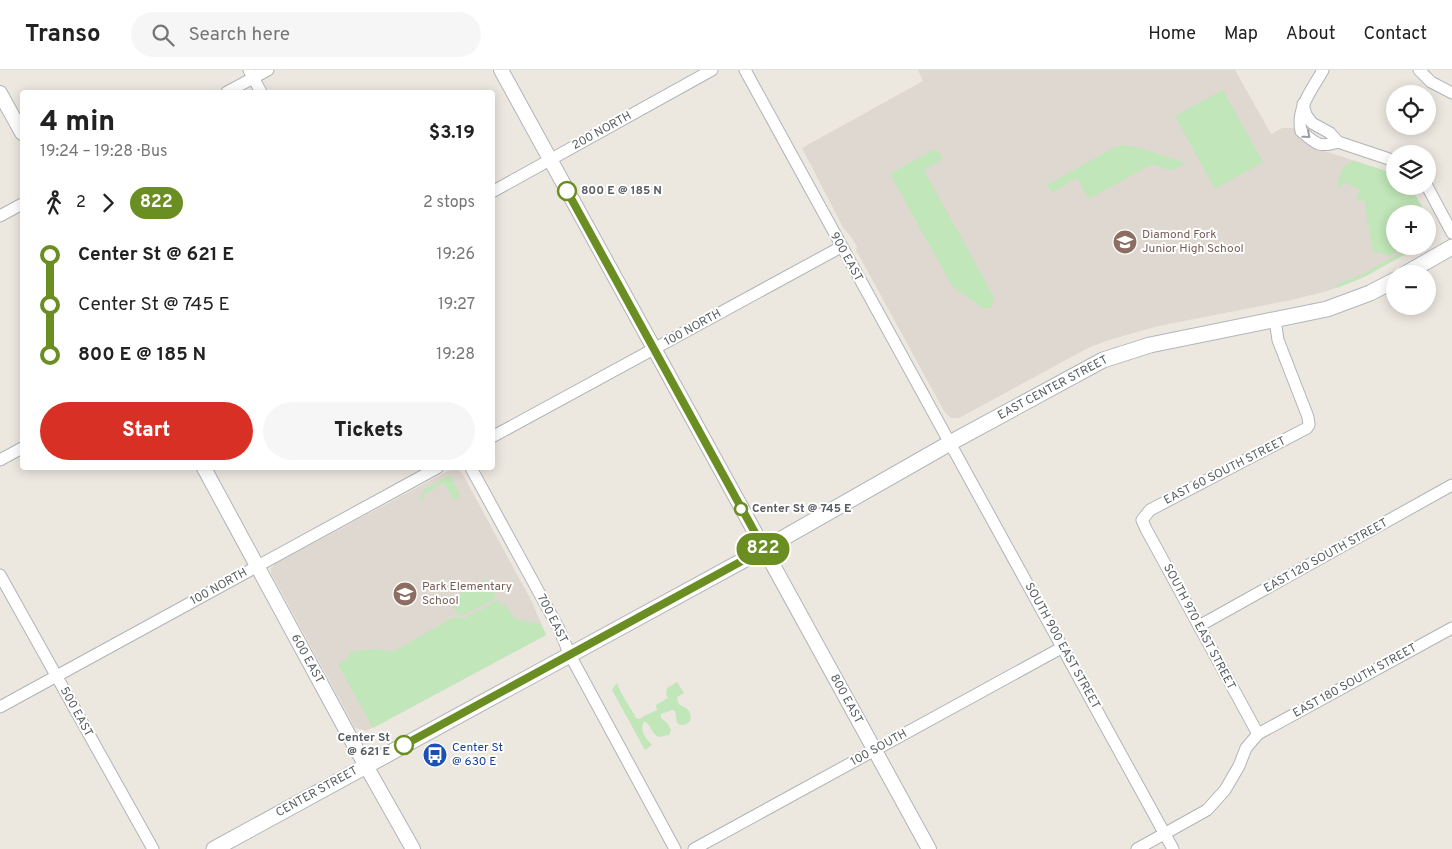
<!DOCTYPE html>
<html lang="en">
<head>
<meta charset="utf-8">
<style>
  :root { --surface:#fff; --page:#f6f6f6; --text:#222; --muted:#767676; --line:#e0e0e0; --accent:#d93025 }
  body { margin:0; font-family:Overpass,sans-serif; background:var(--page); color:var(--text); height:100vh; display:flex; flex-direction:column; font-size:19px; white-space:nowrap }
  * { box-sizing:border-box; margin:0 }
  p { font-size:16px; color:var(--muted) }
  .icon { flex:none; width:28px; height:28px; fill:none; stroke:currentColor; stroke-width:2; stroke-linecap:round; stroke-linejoin:round }
  .map { position:relative; flex:1; overflow:hidden }
  .drawer { position:absolute; left:20px; top:20px; width:475px; height:380px; display:flex; flex-direction:column; background:var(--surface); border-radius:5px; box-shadow:0 2px 12px #0003 }
  .drawer>* { flex:none }
  .badge { padding:0 10px; border-radius:16px; font-size:18px; line-height:32px }
  .buttons { position:absolute; left:1386px; top:15px; display:grid; gap:10px }
  .buttons a { display:grid; place-items:center; width:50px; height:50px; border-radius:50%; background:var(--surface); box-shadow:0 2px 12px #0003; font-size:25px }
  .map>.badge { position:absolute; translate:-50% -50%; box-shadow:0 0 0 2px #fff }
  .legs { display:flex; align-items:center; gap:8px; height:55px; padding:0 20px; font-size:16px }
  .legs p { margin-inline-start:auto }
  .head { display:flex; align-items:center; justify-content:space-between; height:85px; padding:0 20px }
  h1 { font-size:28px; font-weight:800; line-height:38px }
  .primary-button { display:flex; gap:10px; margin-top:auto; padding:10px 20px }
  .primary-button a { flex:1; height:58px; border-radius:30px; background:var(--accent); color:#fff; font-size:20px; font-weight:800; line-height:58px; text-align:center }
  .primary-button a+a { background:var(--page); color:var(--text) }
  ul { padding:0 20px; list-style:none }
  li { display:flex; align-items:center; gap:18px; height:50px; font-size:19px }
  li i { display:grid; place-items:center; width:8px; height:100%; margin:0 6px; background:currentColor }
  li i::after { content:''; width:12px; height:12px; margin:-6px; border:4px solid; border-radius:50%; background:var(--surface) }
  li p { margin-inline-start:auto }
  li:first-child i { background:linear-gradient(#0000 50%,currentColor 0) }
  li:last-child i { background:linear-gradient(currentColor 50%,#0000 0) }
  header { display:flex; align-items:center; gap:30px; box-sizing:border-box; height:70px; padding:0 25px; background:var(--surface); border-bottom:1px solid var(--line) }
  header strong { font-size:24px }
  nav { display:flex; gap:28px; margin-inline-start:auto; font-size:18px }
  .search { width:350px; height:45px; background:var(--page); display:flex; align-items:center; gap:12px; box-sizing:border-box; padding:0 18px; border-radius:28px; color:var(--muted); font-size:19px }
  .map>svg:first-child { display:block }
  .education { fill:#ded8d0 }
  .green { fill:#c1e6b9 }
  .lines { fill:none; stroke-linecap:round; stroke-linejoin:round }
  .minor-casing { stroke:#b0b4b8; stroke-width:13 }
  .tertiary-casing { stroke:#b0b4b8; stroke-width:16 }
  .secondary-casing { stroke:#b1b6bb; stroke-width:17 }
  .minor { stroke:#fff; stroke-width:11 }
  .tertiary { stroke:#fff; stroke-width:14 }
  .secondary { stroke:#fff; stroke-width:15 }
  .oneway { stroke:#9b9ea0 }
  .line-1-casing { stroke:#fff; stroke-width:11 }
  .line-1 { stroke:#6b8e23; stroke-width:8 }
  .stop-1-dot { fill:#fff; stroke:#6b8e23; stroke-width:2.5 }
  .labels { text-anchor:middle; dominant-baseline:central; stroke-width:4; stroke-linejoin:round; paint-order:stroke }
  .street-label { font-size:12px; fill:#585e61; stroke:#fff }
  .stop-label { font-size:12px; font-weight:bold; fill:#585e61; stroke:#fff; text-anchor:start }
  .education-label { font-size:12px; fill:#785e54; stroke:#fff; text-anchor:start }
  .transit-label { font-size:12px; fill:#164399; stroke:#fff; text-anchor:start }
</style>
</head>
<body>
<header>
<strong>Transo</strong>
<div class="search"><svg class="icon" aria-label="search" viewBox="0 0 24 24"><circle cx="10" cy="10" r="6"/><path d="M15 15l6 6"/></svg>Search here</div>
<nav><a>Home</a><a>Map</a><a>About</a><a>Contact</a></nav>
</header>
<div class="map">
<svg width="1452" height="779" viewBox="0 0 1452 779">
  <rect width="100%" height="100%" fill="#ece7df"/>
  <g class="education">
    <path d="M918 0H1235L1271 64 1282 58H1295L1318 79 1392 103 1395 104V116H1410L1426 144H1395V176H1420L1364 207 1327 221 1291 230 1158 256 1106 271 1088 278 959 348H951L944 341 856 180 857 177 852 168 844 159 802 78 923 11Z"/>
    <path d="M457 399 462 403 532 532 546 565 366 661 355 658 271 503V498L275 494 448 401Z"/>
  </g>
  <g class="green">
    <path d="M1223 20 1263 92 1215 119 1175 46Z"/>
    <path d="M1122 75 1137 77 1186 93 1171 101 1152 94 1089 129 1077 108 1052 123 1047 115 1113 78Z"/>
    <path d="M933 80 934 81 937 80 943 89 924 100 994 227 991 238H982L952 216 890 104Z"/>
    <path d="M1355 91 1395 104V116H1410L1426 144H1395V176H1405L1389 186 1373 181 1364 130 1358 131 1356 128 1360 120 1344 112 1340 118H1337C1339 107 1342 93 1355 91Z"/>
    <path d="M1413 176H1420L1364 207 1337 218 1336 215 1363 204Z"/>
    <path d="M448 406 451 407 460 425V428L454 430 444 413 438 416H435L436 418 424 424 425 427 418 430 425 419Z"/>
    <path d="M486 509 497 528 462 546 458 545 451 533 452 528Z"/>
    <path d="M498 530 501 536 505 534 515 549 541 554 546 565 373 658 338 594 348 588 350 582 375 579 393 582 454 547 463 549 480 540 482 541V539Z"/>
    <path d="M677 612 684 623 677 627C678 630 677 632 680 635 682 636 685 637 687 639 694 646 691 655 681 655L677 653 675 641 672 640 661 644V648L667 653 671 660 669 665 659 667C651 664 651 654 644 651 639 660 646 669 652 675L645 680 612 620 617 613C621 626 630 636 636 648L640 649 644 646 657 640 656 635 668 628 666 624 667 618Z"/>
  </g>
  <g class="lines">
    <defs>
      <g id="minor">
        <path d="M249 0 261 22"/>
        <path d="M745 0 1173 779"/>
        <path d="M1323 0C1312 20 1296 38 1301 61 1316 74 1319 78 1338 72"/>
        <path d="M1419 0 1431 12 1452 23"/>
        <path d="M227 22 268 0"/>
        <path d="M1303 34 1306 45 1312 53 1330 63 1338 72 1395 91"/>
        <path d="M1427 116 1452 163"/>
        <path d="M492 122 712 0"/>
        <path d="M0 146 22 134"/>
        <path d="M492 367 841 177"/>
        <path d="M0 390 22 378"/>
        <path d="M471 398 559 559 570 585 675 779"/>
        <path d="M0 505 153 779"/>
        <path d="M1199 556 1452 415"/>
        <path d="M0 637 437 398"/>
        <path d="M1258 664 1146 459 1142 450 1150 440 1307 358 1309 355 1308 347 1278 270 1275 250"/>
        <path d="M694 779 1063 577"/>
        <path d="M1137 779 1207 740 1225 720 1239 696 1246 678 1258 664 1452 558"/>
      </g>
      <g id="tertiary">
        <path d="M501 0 929 779"/>
        <path d="M0 23 22 63"/>
        <path d="M204 398 352 671 413 779"/>
      </g>
      <g id="secondary">
        <path d="M1405 204 1452 177"/>
        <path d="M214 779 764 479 950 373 1103 290 1150 275 1327 239 1370 223 1395 210"/>
      </g>
    </defs>
    <use href="#minor" class="minor-casing"/>
    <use href="#tertiary" class="tertiary-casing"/>
    <use href="#secondary" class="secondary-casing"/>
    <use href="#minor" class="minor"/>
    <use href="#tertiary" class="tertiary"/>
    <use href="#secondary" class="secondary"/>
  </g>
  <defs><path id="oneway-chevron" d="M-2-3.5L2.5 0L-2 3.5" fill="none" stroke-width="1.6" stroke-linecap="round" stroke-linejoin="round" transform="scale(1.25)"/></defs>
  <use class="oneway" href="#oneway-chevron" transform="translate(1307 65) rotate(41)"/>
  <g class="lines">
    <defs>
      <path id="line-1" d="M404 675 764 479 567 121"/>
    </defs>
    <use href="#line-1" class="line-1-casing"/>
    <use href="#line-1" class="line-1"/>
  </g>
  <defs>
    <symbol id="school-disc" viewBox="-11 -11 22 22"><circle r="9.5" fill="#8d6e63" stroke="#fff"/><path d="M0-5L7-2L0 1L-7-2ZM-4 1L0 2.5L4 1V4Q0 6-4 4Z" fill="#fff"/></symbol>
    <symbol id="bus-disc" viewBox="-11 -11 22 22"><circle r="9.5" fill="#1a4fb4" stroke="#fff"/><path d="M-5-6H5V4H4V6H2V4H-2V6H-4V4H-5ZM-3.5-4V0h7V-4ZM-3.5 1.2v1.5H-2V1.2ZM2 1.2v1.5H3.5V1.2Z" fill="#fff"/></symbol>
  </defs>
  <g fill-rule="evenodd">
    <use href="#school-disc" x="1111" y="158" width="28" height="28"/>
    <use href="#school-disc" x="391" y="510" width="28" height="28"/>
    <use href="#bus-disc" x="421" y="671" width="28" height="28"/>
  </g>
  <g class="stop-1-dot">
    <circle cx="567" cy="121" r="9"/>
    <circle cx="741" cy="439" r="6"/>
    <circle cx="404" cy="675" r="9"/>
  </g>
  <g class="labels">
    <g class="street-label">
      <text transform="translate(602 61) rotate(-29)">200 NORTH</text>
      <text transform="translate(846 187) rotate(61)">900 EAST</text>
      <text transform="translate(693 258) rotate(-29)">100 NORTH</text>
      <text transform="translate(1053 318) rotate(-28)">EAST CENTER STREET</text>
      <text transform="translate(1225 401) rotate(-27)">EAST 60 SOUTH STREET</text>
      <text transform="translate(1326 486) rotate(-29)">EAST 120 SOUTH STREET</text>
      <text transform="translate(219 517) rotate(-29)">100 NORTH</text>
      <text transform="translate(552 549) rotate(63)">700 EAST</text>
      <text transform="translate(1199 557) rotate(62)">SOUTH 970 EAST STREET</text>
      <text transform="translate(1062 576) rotate(61)">SOUTH 900 EAST STREET</text>
      <text transform="translate(307 589) rotate(61)">600 EAST</text>
      <text transform="translate(1355 611) rotate(-29)">EAST 180 SOUTH STREET</text>
      <text transform="translate(846 629) rotate(61)">800 EAST</text>
      <text transform="translate(76 642) rotate(61)">500 EAST</text>
      <text transform="translate(879 678) rotate(-29)">100 SOUTH</text>
      <text transform="translate(317 722) rotate(-29)">CENTER STREET</text>
    </g>
    <g class="stop-label">
      <text x="581" y="121">800 E @ 185 N</text>
      <text x="752" y="439">Center St @ 745 E</text>
      <text x="390" y="668" text-anchor="end">Center St<tspan x="390" dy="14">@ 621 E</tspan></text>
    </g>
    <g class="education-label">
      <text x="1142" y="165">Diamond Fork<tspan x="1142" dy="14">Junior High School</tspan></text>
      <text x="422" y="517">Park Elementary<tspan x="422" dy="14">School</tspan></text>
    </g>
    <g class="transit-label">
      <text x="452" y="678">Center St<tspan x="452" dy="14">@ 630 E</tspan></text>
    </g>
  </g>
</svg>
<div class="buttons">
<a><svg class="icon" aria-label="locate" viewBox="0 0 24 24"><circle cx="12" cy="12" r="6"/><path d="M12 2v4M12 18v4M2 12h4M18 12h4"/></svg></a>
<a><svg class="icon" aria-label="layers" viewBox="0 0 24 24"><path d="M12 4l9 5-9 5-9-5zM3 14l9 5 9-5"/></svg></a>
<a>+</a>
<a>−</a>
</div>
<b class="badge" style="left:763px;top:479px;background:#6b8e23;color:#fff">822</b>
<section class="drawer">
<div class="head"><div><h1>4 min</h1><p>19:24 – 19:28 · Bus</p></div><b>$3.19</b></div>
<div class="legs"><svg class="icon" aria-label="walk" viewBox="0 0 24 24"><circle cx="13" cy="4" r="2"/><path d="M13 8l-2 6 4 7M11 14l-3 7M7 12l3-4h3l4 4"/></svg>2<svg class="icon" aria-label="forward" viewBox="0 0 24 24"><path d="M9 5l7 7-7 7"/></svg><b class="badge" style="background:#6b8e23;color:#fff">822</b><p>2 stops</p></div>
<ul>
<li><i style="color:#6b8e23"></i><b>Center St @ 621 E</b><p>19:26</p></li>
<li><i style="color:#6b8e23"></i><span>Center St @ 745 E</span><p>19:27</p></li>
<li><i style="color:#6b8e23"></i><b>800 E @ 185 N</b><p>19:28</p></li>
</ul>
<div class="primary-button"><a>Start</a><a>Tickets</a></div>
</section>
</div>
</body>
</html>
